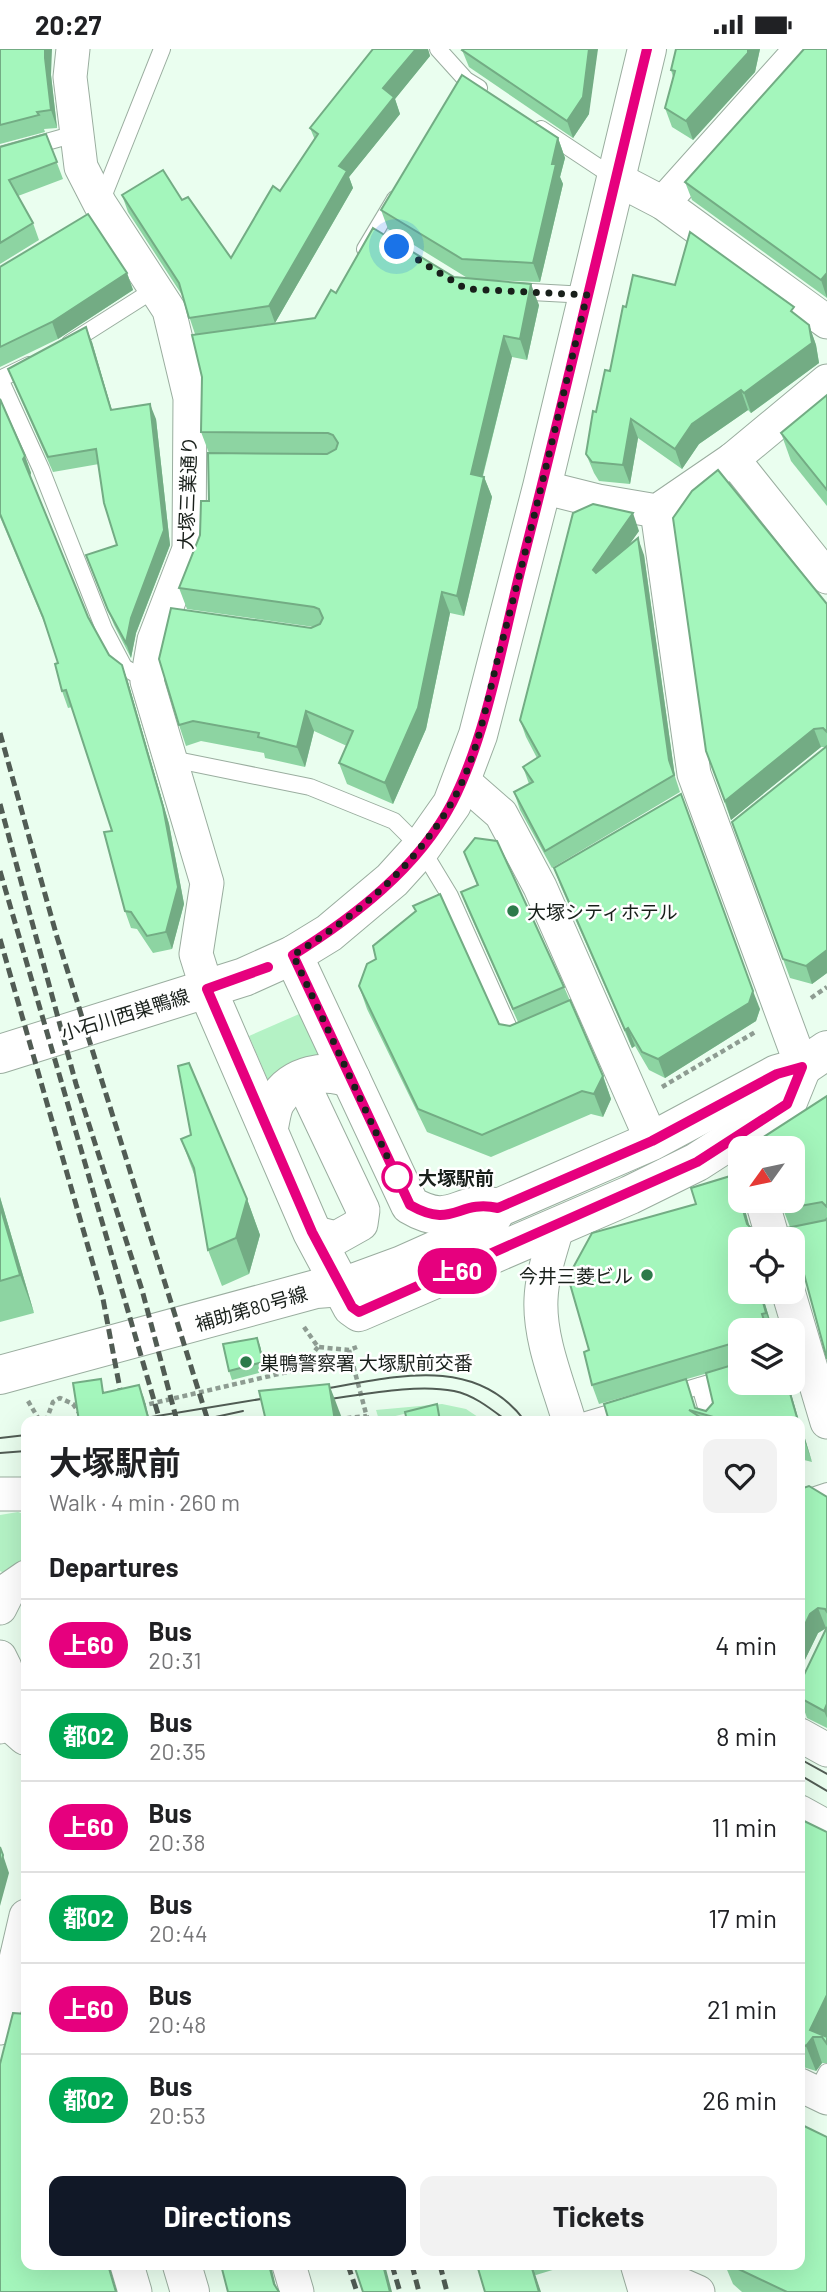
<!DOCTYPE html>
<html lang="en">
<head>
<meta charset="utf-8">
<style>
  :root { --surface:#fff; --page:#f2f2f2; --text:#202124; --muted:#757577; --line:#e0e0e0; --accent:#111827 }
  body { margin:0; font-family:Barlow,"Noto Sans JP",sans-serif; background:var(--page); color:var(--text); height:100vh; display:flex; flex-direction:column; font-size:26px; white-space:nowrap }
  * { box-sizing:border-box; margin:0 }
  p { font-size:23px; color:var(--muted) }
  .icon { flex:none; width:38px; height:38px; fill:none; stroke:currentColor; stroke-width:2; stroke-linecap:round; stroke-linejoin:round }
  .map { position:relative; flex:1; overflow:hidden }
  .sheet { position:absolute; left:21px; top:1367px; width:784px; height:854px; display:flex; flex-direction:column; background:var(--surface); border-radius:14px; box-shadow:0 7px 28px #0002 }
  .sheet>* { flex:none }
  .badge { padding:0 14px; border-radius:23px; font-size:24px; line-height:46px }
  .needle { width:46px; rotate:237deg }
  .fabs { position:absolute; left:728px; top:1087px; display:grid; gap:14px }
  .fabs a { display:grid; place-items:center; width:77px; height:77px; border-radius:14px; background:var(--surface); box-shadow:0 7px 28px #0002; font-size:35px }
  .you { position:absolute; width:35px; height:35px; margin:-18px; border:5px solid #fff; border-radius:50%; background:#1a73e8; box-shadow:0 0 0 10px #1a73e833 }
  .map>.badge { position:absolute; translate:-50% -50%; box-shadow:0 0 0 4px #fff }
  h2 { padding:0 28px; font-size:26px; line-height:63px }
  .round { display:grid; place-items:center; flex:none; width:74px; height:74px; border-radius:14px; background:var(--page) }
  .overview { display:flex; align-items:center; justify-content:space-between; height:119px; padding:0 28px }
  h1 { font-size:33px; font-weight:700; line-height:52px }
  .action { display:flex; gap:14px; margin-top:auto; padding:14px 28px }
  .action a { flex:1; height:80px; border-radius:14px; background:var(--accent); color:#fff; font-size:28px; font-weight:700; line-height:80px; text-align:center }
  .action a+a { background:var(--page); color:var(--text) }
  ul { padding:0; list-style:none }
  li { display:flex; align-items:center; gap:21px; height:91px; padding:0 28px; border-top:2px solid var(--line) }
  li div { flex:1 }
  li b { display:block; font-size:26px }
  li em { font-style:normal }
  li .badge { min-width:77px; font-weight:700; text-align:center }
  .status { display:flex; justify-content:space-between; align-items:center; height:49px; padding:0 35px; background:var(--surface); direction:ltr }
  .status svg { height:19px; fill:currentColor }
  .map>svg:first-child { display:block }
  .green { fill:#b4f2c5 }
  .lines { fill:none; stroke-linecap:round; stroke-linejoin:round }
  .service-casing { stroke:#9aad9f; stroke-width:18 }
  .minor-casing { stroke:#9aad9f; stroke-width:35 }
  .tertiary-casing { stroke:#9aad9f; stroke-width:40 }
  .secondary-casing { stroke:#9aad9f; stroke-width:40 }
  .path { stroke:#8e9c92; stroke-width:4.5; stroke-dasharray:5 3.5; stroke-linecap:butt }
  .service { stroke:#fff; stroke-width:16 }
  .minor { stroke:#fff; stroke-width:33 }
  .tertiary { stroke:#fff; stroke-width:38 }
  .secondary { stroke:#fff; stroke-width:38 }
  .tram { stroke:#515c54; stroke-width:2 }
  .rail { stroke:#515c54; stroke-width:5; stroke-dasharray:10 5; stroke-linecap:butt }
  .wall { fill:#8dd4a2 }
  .shaded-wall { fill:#73ac84 }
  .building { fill:#a4f6bc; stroke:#73ac84; stroke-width:2 }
  .line-casing { stroke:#fff; stroke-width:16 }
  .line { stroke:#e6007e; stroke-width:10 }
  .walk { stroke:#19201b; stroke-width:7; stroke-dasharray:0 12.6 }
  .poi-dot { fill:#2c7a4a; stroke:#fff; stroke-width:2.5 }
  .stop-dot { fill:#fff; stroke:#e6007e; stroke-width:3.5 }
  .labels { text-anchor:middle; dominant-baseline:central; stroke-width:5; stroke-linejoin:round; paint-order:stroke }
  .street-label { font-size:19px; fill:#19201b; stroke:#fff }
  .poi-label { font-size:19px; fill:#19201b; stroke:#fff; text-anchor:start }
  .stop-label { font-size:19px; font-weight:bold; fill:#19201b; stroke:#fff; text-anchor:start }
</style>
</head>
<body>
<div class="status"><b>20:27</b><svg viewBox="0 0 49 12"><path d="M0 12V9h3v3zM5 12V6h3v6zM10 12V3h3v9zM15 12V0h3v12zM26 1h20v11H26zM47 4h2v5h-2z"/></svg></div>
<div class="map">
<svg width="827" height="2243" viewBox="0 0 827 2243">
  <rect width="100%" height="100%" fill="#eafeef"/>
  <g class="green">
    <path d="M306 962 324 1012C297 1008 288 1017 270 1036L249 987Z"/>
    <path d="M442 1355 466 1360 484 1372H441L412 1363 379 1371 376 1361Z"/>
    <path d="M18 1463 26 1466V1512L4 1524 0 1522V1466Z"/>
  </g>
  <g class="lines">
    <defs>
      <g id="service">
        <path d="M438 0 466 31 479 39"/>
        <path d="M541 80 615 129"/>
        <path d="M0 106 75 85"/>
        <path d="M101 153 162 0"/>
        <path d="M365 200 395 150"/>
        <path d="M513 242 587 246"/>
        <path d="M70 294 155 240"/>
        <path d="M29 316 0 330 41 420 104 580 124 618 147 632"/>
        <path d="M172 710 310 738 394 772 421 799 450 847 514 990 518 988"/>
        <path d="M700 1337 710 1372"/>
        <path d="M669 1346 740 1325"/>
        <path d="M583 1372 627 1359"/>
        <path d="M800 1451 827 1442"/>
        <path d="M816 2044 827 2023"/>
      </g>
      <g id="minor">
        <path d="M73 0 70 28 81 118 100 155 169 261 190 349 189 500 154 591 147 632 207 834 196 905 207 940"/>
        <path d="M615 129 663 154 827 273"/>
        <path d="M663 154 801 0"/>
        <path d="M733 410 827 528"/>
        <path d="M542 438 598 452 657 462 733 410 827 332"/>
        <path d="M657 462 694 725 802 1018"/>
        <path d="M462 731 501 765 540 838 652 1092"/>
        <path d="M301 1030 363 1161 361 1175 336 1189 312 1183"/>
        <path d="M762 1152 773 1190"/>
        <path d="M558 1176C551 1201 542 1225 541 1250 539 1290 558 1334 569 1372"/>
        <path d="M788 1242 827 1373"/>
        <path d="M0 1445H26"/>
        <path d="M0 1559 10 1539 26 1528"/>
        <path d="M0 1608C13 1631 15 1655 0 1678"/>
        <path d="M800 1686 827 1701"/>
        <path d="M800 1763 827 1778"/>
        <path d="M0 1979 26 1867"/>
        <path d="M800 2036 827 2049"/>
        <path d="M127 2216 135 2243"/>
        <path d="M289 2216 297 2243"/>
        <path d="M641 2218 698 2243"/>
      </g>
      <g id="tertiary">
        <path d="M293 906 410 1156C452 1181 458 1151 494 1158"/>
        <path d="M207 940 312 1183 352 1258 359 1263 630 1146 697 1113 787 1055 802 1018"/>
        <path d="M269 1078C271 1069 272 1058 277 1051 293 1025 326 1019 351 1030"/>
        <path d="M0 1326 316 1240 342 1238 402 1216 485 1179 498 1159 652 1092 777 1025 802 1018 827 1001"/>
        <path d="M6 1669 26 1687"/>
        <path d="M182 2216 190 2243"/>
        <path d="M640 2216 648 2243"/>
      </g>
      <path id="secondary" d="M0 1005 244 928 293 906 329 884 392 831 421 799 452 755 478 686 542 438 647 0"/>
    </defs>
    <use href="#service" class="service-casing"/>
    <use href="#minor" class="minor-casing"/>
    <use href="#tertiary" class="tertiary-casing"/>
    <use href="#secondary" class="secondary-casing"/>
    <g class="path">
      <path d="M811 949 827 938"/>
      <path d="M662 1038 757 982"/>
      <path d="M304 1278 318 1298 349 1301 357 1298"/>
      <path d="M349 1301 368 1372"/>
      <path d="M28 1352 40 1372"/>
      <path d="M141 1357 300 1320 318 1298"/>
      <path d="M338 1370 367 1367"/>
      <path d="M46 1372 53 1353 60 1349 73 1355 80 1365"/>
      <path d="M66 1372 81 1369"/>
    </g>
    <use href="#service" class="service"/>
    <use href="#minor" class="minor"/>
    <use href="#tertiary" class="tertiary"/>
    <use href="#secondary" class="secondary"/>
    <g class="tram">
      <path d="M310 1342C385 1331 472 1301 525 1372"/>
      <path d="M316 1352C357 1347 414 1334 454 1342 474 1346 491 1360 507 1372"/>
      <path d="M127 1372 279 1347"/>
      <path d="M197 1372 243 1362"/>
      <path d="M0 1389 26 1386"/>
      <path d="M0 1404 26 1402"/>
      <path d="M800 1710 827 1725"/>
      <path d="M800 1726 827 1742"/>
    </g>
    <g class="rail">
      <path d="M0 684 57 888 208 1372"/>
      <path d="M0 755 76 1035 142 1241 177 1372"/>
      <path d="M0 822 160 1372"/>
      <path d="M0 890 103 1250 126 1372"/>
      <path d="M348 2216 357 2243"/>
      <path d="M392 2216 400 2243"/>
      <path d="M412 2216 419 2243"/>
      <path d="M440 2216 447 2243"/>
    </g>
  </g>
  <g class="wall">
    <path d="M0 0 51 26 57 79 44 80 45 83 0 95Z"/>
    <path d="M676 0H760L755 23 693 91 672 78 665 59 673 28 671 21Z"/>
    <path d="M827 0V249L692 151 685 133Z"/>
    <path d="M428 1 430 7 395 50 400 65 349 128 353 139 275 274 226 281 315 269 336 244 454 228 539 256 527 311 512 308 483 427 484 428 492 448 464 567 450 564 426 680 393 755 347 735 339 714 347 697 314 682 305 718 265 709 264 704 201 692 186 697 179 676 314 578 187 560 179 539 200 486 209 452V404L201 383 202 328 195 285 182 246 128 163 122 146 182 151 231 209 280 142 315 91 310 79Z"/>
    <path d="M462 1 589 65 573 89 469 18Z"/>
    <path d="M46 85 63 130 18 147 33 174 39 191 0 215V98Z"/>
    <path d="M558 89 565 109 560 128 563 135 540 233 469 230 388 180 381 161Z"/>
    <path d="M0 218 127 224 133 241 58 290 0 318Z"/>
    <path d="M797 267 809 276 816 296 819 314 751 364 748 361 699 395 682 420 638 389 630 435 599 432 594 424 586 405 596 363 610 322Z"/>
    <path d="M92 293 112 361 156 370 170 496 136 584 131 609 114 576 86 506 117 496 99 415 53 423 14 335 8 320Z"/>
    <path d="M827 346V457L791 412 781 384Z"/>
    <path d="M0 350 25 407 31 424 30 426 88 568 109 606 122 616 128 633 169 775 184 855 172 900 153 904 137 880 131 879 125 862 112 782 72 658 68 659 62 642 58 614 46 578 0 468Z"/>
    <path d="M639 482 628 497 644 506 675 728 680 743 552 819 520 761 514 743 529 735 523 718 537 709 526 688 520 671 560 512Z"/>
    <path d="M827 555V924L812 935 790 929 732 773 826 698H821L731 771 706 702Z"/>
    <path d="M464 803 564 938 603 1027 611 1050 603 1068 591 1065 491 1108 427 1083 367 960 359 937 376 910 416 863 413 857 499 975 510 977 518 973 467 859 461 843 477 836Z"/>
    <path d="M554 819 760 960 756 972 665 1029 649 1021 635 997 632 999 561 838Z"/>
    <path d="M827 1047V1310L803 1223H793V1190H740V1242H761L773 1281H740V1334L799 1372H609L696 1359 706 1362 713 1354 708 1324 599 1355 592 1336 589 1301 744 1157 749 1178 761 1189 772 1188 790 1178 783 1160Z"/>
    <path d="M181 1090 247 1150 260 1186 249 1225 222 1237 208 1201 195 1128Z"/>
    <path d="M0 1148 34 1264 0 1273Z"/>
    <path d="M257 1289 260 1297 266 1322 232 1331 229 1322Z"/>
    <path d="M800 1373 812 1413 800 1410Z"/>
    <path d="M827 1448V1679L807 1669 800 1649 802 1630 827 1579 818 1584 800 1621Z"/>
    <path d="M800 1770 827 1783V2014H822L816 2022 800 2017Z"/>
    <path d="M477 2216H569L536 2226Z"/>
    <path d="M725 2216H800L827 2243H742L733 2235Z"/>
  </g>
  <g class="shaded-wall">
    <path d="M45 0H52L51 26 57 79 51 61 45 9Z"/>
    <path d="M416 0H428L430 7 395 50 400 65 349 128 353 139 275 274 269 257 339 117 383 39Z"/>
    <path d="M589 0H598L589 65 573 89 567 72Z"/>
    <path d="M748 0H760L755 23 693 91 686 72Z"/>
    <path d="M558 89 565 109 560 128 563 135 540 233 533 214 552 115Z"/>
    <path d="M127 224 133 241 58 290 52 273Z"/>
    <path d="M827 224V249L821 231Z"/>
    <path d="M531 235 539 256 527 311 520 290Z"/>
    <path d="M809 276 816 296 819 314 751 364 744 344Z"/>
    <path d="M86 278 92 293 116 376 111 361Z"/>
    <path d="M504 287 512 308 478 445 471 425Z"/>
    <path d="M741 341 748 361 699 395 682 420 675 400 692 375Z"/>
    <path d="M150 355 156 370 170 496 136 584 131 609 126 594Z"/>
    <path d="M631 370 638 389 630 435 623 416Z"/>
    <path d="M25 407 31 424 30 427 23 410Z"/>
    <path d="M484 428 492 448 464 567 457 547Z"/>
    <path d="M633 464 639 482 599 538 593 521Z"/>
    <path d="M638 489 644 506 675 728 680 743 669 711Z"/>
    <path d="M442 543 450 564 426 680 393 755 385 734Z"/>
    <path d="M122 616 128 633 169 775 184 855 172 900 166 883Z"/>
    <path d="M306 662 314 682 305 718 297 698Z"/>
    <path d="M814 680 821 698 731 771 725 752Z"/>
    <path d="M827 901V924L812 935 806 917Z"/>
    <path d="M753 942 760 960 756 972 665 1029 658 1010Z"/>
    <path d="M628 979 635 997 632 999 625 981Z"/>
    <path d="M603 1027 611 1050 603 1068 594 1045Z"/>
    <path d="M737 1125 740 1134V1151L736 1137Z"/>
    <path d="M0 1148 34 1264 20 1226 0 1157Z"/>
    <path d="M247 1150 260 1186 249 1225 236 1189Z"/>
    <path d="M740 1152H744V1157L753 1190 747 1175Z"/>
    <path d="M760 1242H761L773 1281 766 1264Z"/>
    <path d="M257 1289 260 1297 266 1322 263 1313Z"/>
    <path d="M787 1334H788L799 1372H798Z"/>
    <path d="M329 1335 343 1372H335Z"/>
    <path d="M139 1336 144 1349 150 1372H149Z"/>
    <path d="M800 1373 812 1413 800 1378Z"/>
    <path d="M818 1559 826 1579 818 1584 800 1621V1586L810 1565Z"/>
    <path d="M827 1655V1669L824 1662Z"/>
    <path d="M3 1806 9 1824 0 1857V1817Z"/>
    <path d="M827 1946V1990L822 1988H813L822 2014 816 2022 806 1997 810 1981Z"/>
    <path d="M108 2216H109L117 2243H116Z"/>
    <path d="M269 2216H271L277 2243 274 2235Z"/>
    <path d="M383 2216H385L392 2243H390Z"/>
    <path d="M531 2216H532L541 2243H539Z"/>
  </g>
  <g class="building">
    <path d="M0 0H45V9L51 61 37 63 39 66 0 76Z"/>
    <path d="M373 0H416L383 39 394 48 339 117 347 122 269 257 189 269 179 234 122 146 163 121 182 151 188 148 231 209 273 137 280 142 318 85 310 79Z"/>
    <path d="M463 0H589L583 48 567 72 462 1Z"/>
    <path d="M676 0H748V4L686 72 665 59 675 22 671 21Z"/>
    <path d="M804 0H827V224L821 231 685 133Z"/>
    <path d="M462 26 558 89 552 115H556L533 214 462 210 381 161Z"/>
    <path d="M46 85 57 113 9 131 33 174 0 194V98Z"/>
    <path d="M88 165 127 224 52 273 0 298V218Z"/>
    <path d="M373 179 454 228 531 235 520 290 504 287 471 425 484 428 457 547 442 543 418 659 385 734 339 714 353 682 306 662 297 698 258 688 259 684 193 672 179 676 159 610 171 559 311 579 320 575 323 569 319 560 314 558 179 539 200 486 201 452H209L208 404 327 405 336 400 338 394 333 386 328 384 201 383 202 328 192 286 315 269 331 241 336 244Z"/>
    <path d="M690 183 794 258 791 262 809 276 812 294 744 344 741 341 692 375 675 400 631 370 623 416 592 413 586 405 593 362 596 363 605 321 610 322 623 257 626 258 633 226 675 236Z"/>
    <path d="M86 278 111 361 150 355 164 481 131 569 126 594 108 561 86 506 117 496 104 454 96 400 48 408 8 320Z"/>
    <path d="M827 346V441L781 384Z"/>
    <path d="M0 350 25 407 23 410 88 568 109 606 122 616 163 758 178 838 166 883 147 887 131 863 125 862 104 783 112 782 66 641 62 642 55 615 58 614 43 568 0 465Z"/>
    <path d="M718 421 827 555V683L823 679 814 680 725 752 706 702 673 469 692 442Z"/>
    <path d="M593 455 633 464 593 521 596 524 638 489 669 711 674 726 545 802 514 743 533 733 523 718 540 707 520 671 573 464Z"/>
    <path d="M827 697V901L806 917 783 910 732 773Z"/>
    <path d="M681 745 753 942 749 954 658 1010 642 1003 628 979 625 981 554 819Z"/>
    <path d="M475 789 497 792 564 938 513 960 461 843 478 836 464 803Z"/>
    <path d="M440 845 499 975 510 977 570 951 603 1027 594 1045 582 1042 482 1086 418 1060 359 937 367 915 376 910 373 897 416 862 413 857Z"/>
    <path d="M189 1014 247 1150 236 1189 208 1201 194 1119 181 1090 191 1086 178 1017Z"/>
    <path d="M827 1047V1158L822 1153 783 1160 780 1152H793V1099H757L759 1091Z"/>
    <path d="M737 1125 736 1137 747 1175 761 1189 772 1188 782 1180 826 1171 827 1169V1310L798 1203H793V1190H740V1242H760L766 1264 762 1265 767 1281H740V1298L739 1297 730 1295 592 1336 584 1303 589 1301 568 1228 592 1184 696 1155 691 1139Z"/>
    <path d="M0 1157 20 1226 0 1232Z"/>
    <path d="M257 1289 263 1313 229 1322 223 1295Z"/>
    <path d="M740 1308V1334H787L798 1372H727L689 1361 706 1372H609L604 1355 686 1330 695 1359 706 1362 713 1354 706 1324 736 1315Z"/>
    <path d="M101 1330 103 1344 139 1336 149 1372H79L73 1334Z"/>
    <path d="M329 1335 335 1372H266L259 1342Z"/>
    <path d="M437 1355 440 1372H407L405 1363Z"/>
    <path d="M800 1378 804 1393 800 1392Z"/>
    <path d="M809 1437 827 1448V1563L825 1560 818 1559 810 1565 800 1586V1440Z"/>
    <path d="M827 1578V1655L824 1662 800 1649V1632L802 1630Z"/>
    <path d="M800 1770 827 1783V1946L810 1981 827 1988V1995L822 1988H813L806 1997 800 1994Z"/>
    <path d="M0 1798 3 1806 0 1817Z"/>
    <path d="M13 1964 26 1965V2216H108L116 2243H0V2015Z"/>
    <path d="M800 2075 827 2088V2243H787L730 2216H800Z"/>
    <path d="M221 2216H269L274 2235 279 2243H228Z"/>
    <path d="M354 2216H383L390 2243H363Z"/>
    <path d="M477 2216H531L539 2243H485Z"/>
  </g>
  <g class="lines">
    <defs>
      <path id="line" d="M268 918 207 940 312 1183 352 1258 359 1263 697 1113 787 1055 802 1018 777 1025 652 1092 498 1159C457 1150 454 1181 410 1156L293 906C354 868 418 819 452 754 487 686 503 590 522 515 566 344 605 172 647 0"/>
    </defs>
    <use href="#line" class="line-casing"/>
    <use href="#line" class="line"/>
    <path class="walk" d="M397 198 466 240 587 246C559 363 532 480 501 597 487 650 478 711 449 758 411 821 355 868 293 906L400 1135 397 1128"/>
  </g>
  <g class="poi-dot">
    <circle cx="513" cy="862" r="7"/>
    <circle cx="647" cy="1226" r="7"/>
    <circle cx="246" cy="1313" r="7"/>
  </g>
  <circle class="stop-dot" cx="397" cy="1128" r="14"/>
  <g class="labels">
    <g class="street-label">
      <text transform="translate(187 444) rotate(-88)">大塚三業通り</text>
      <text transform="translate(125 965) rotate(-17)">小石川西巣鴨線</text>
      <text transform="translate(251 1259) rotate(-16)">補助第80号線</text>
    </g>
    <g class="poi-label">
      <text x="527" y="862">大塚シティホテル</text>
      <text x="633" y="1226" text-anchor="end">今井三菱ビル</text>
      <text x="260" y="1313">巣鴨警察署 大塚駅前交番</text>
    </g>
    <g class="stop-label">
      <text x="418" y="1128">大塚駅前</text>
    </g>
  </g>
</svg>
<div class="fabs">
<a><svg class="needle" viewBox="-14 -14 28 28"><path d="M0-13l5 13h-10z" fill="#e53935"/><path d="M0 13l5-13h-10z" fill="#757577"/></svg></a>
<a><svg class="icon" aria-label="locate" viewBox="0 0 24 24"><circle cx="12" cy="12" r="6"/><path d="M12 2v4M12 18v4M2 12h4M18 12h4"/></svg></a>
<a><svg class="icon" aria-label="layers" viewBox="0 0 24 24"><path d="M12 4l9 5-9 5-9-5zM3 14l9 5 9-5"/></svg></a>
</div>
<div class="you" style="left:397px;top:198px"></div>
<b class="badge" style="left:457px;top:1222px;background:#e6007e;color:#fff">上60</b>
<section class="sheet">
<div class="overview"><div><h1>大塚駅前</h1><p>Walk · 4 min · 260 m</p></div><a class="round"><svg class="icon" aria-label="heart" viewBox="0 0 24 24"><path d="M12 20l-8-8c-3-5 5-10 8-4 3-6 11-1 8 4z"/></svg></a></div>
<h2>Departures</h2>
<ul>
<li><span class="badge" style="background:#e6007e;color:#fff">上60</span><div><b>Bus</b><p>20:31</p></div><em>4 min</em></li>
<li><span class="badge" style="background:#00a651;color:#fff">都02</span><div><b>Bus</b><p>20:35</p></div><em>8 min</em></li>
<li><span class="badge" style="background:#e6007e;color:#fff">上60</span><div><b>Bus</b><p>20:38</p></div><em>11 min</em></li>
<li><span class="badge" style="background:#00a651;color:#fff">都02</span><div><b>Bus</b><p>20:44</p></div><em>17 min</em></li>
<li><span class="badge" style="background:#e6007e;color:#fff">上60</span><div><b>Bus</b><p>20:48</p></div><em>21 min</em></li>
<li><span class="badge" style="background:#00a651;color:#fff">都02</span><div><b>Bus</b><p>20:53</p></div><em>26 min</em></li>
</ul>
<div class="action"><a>Directions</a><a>Tickets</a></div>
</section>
</div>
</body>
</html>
